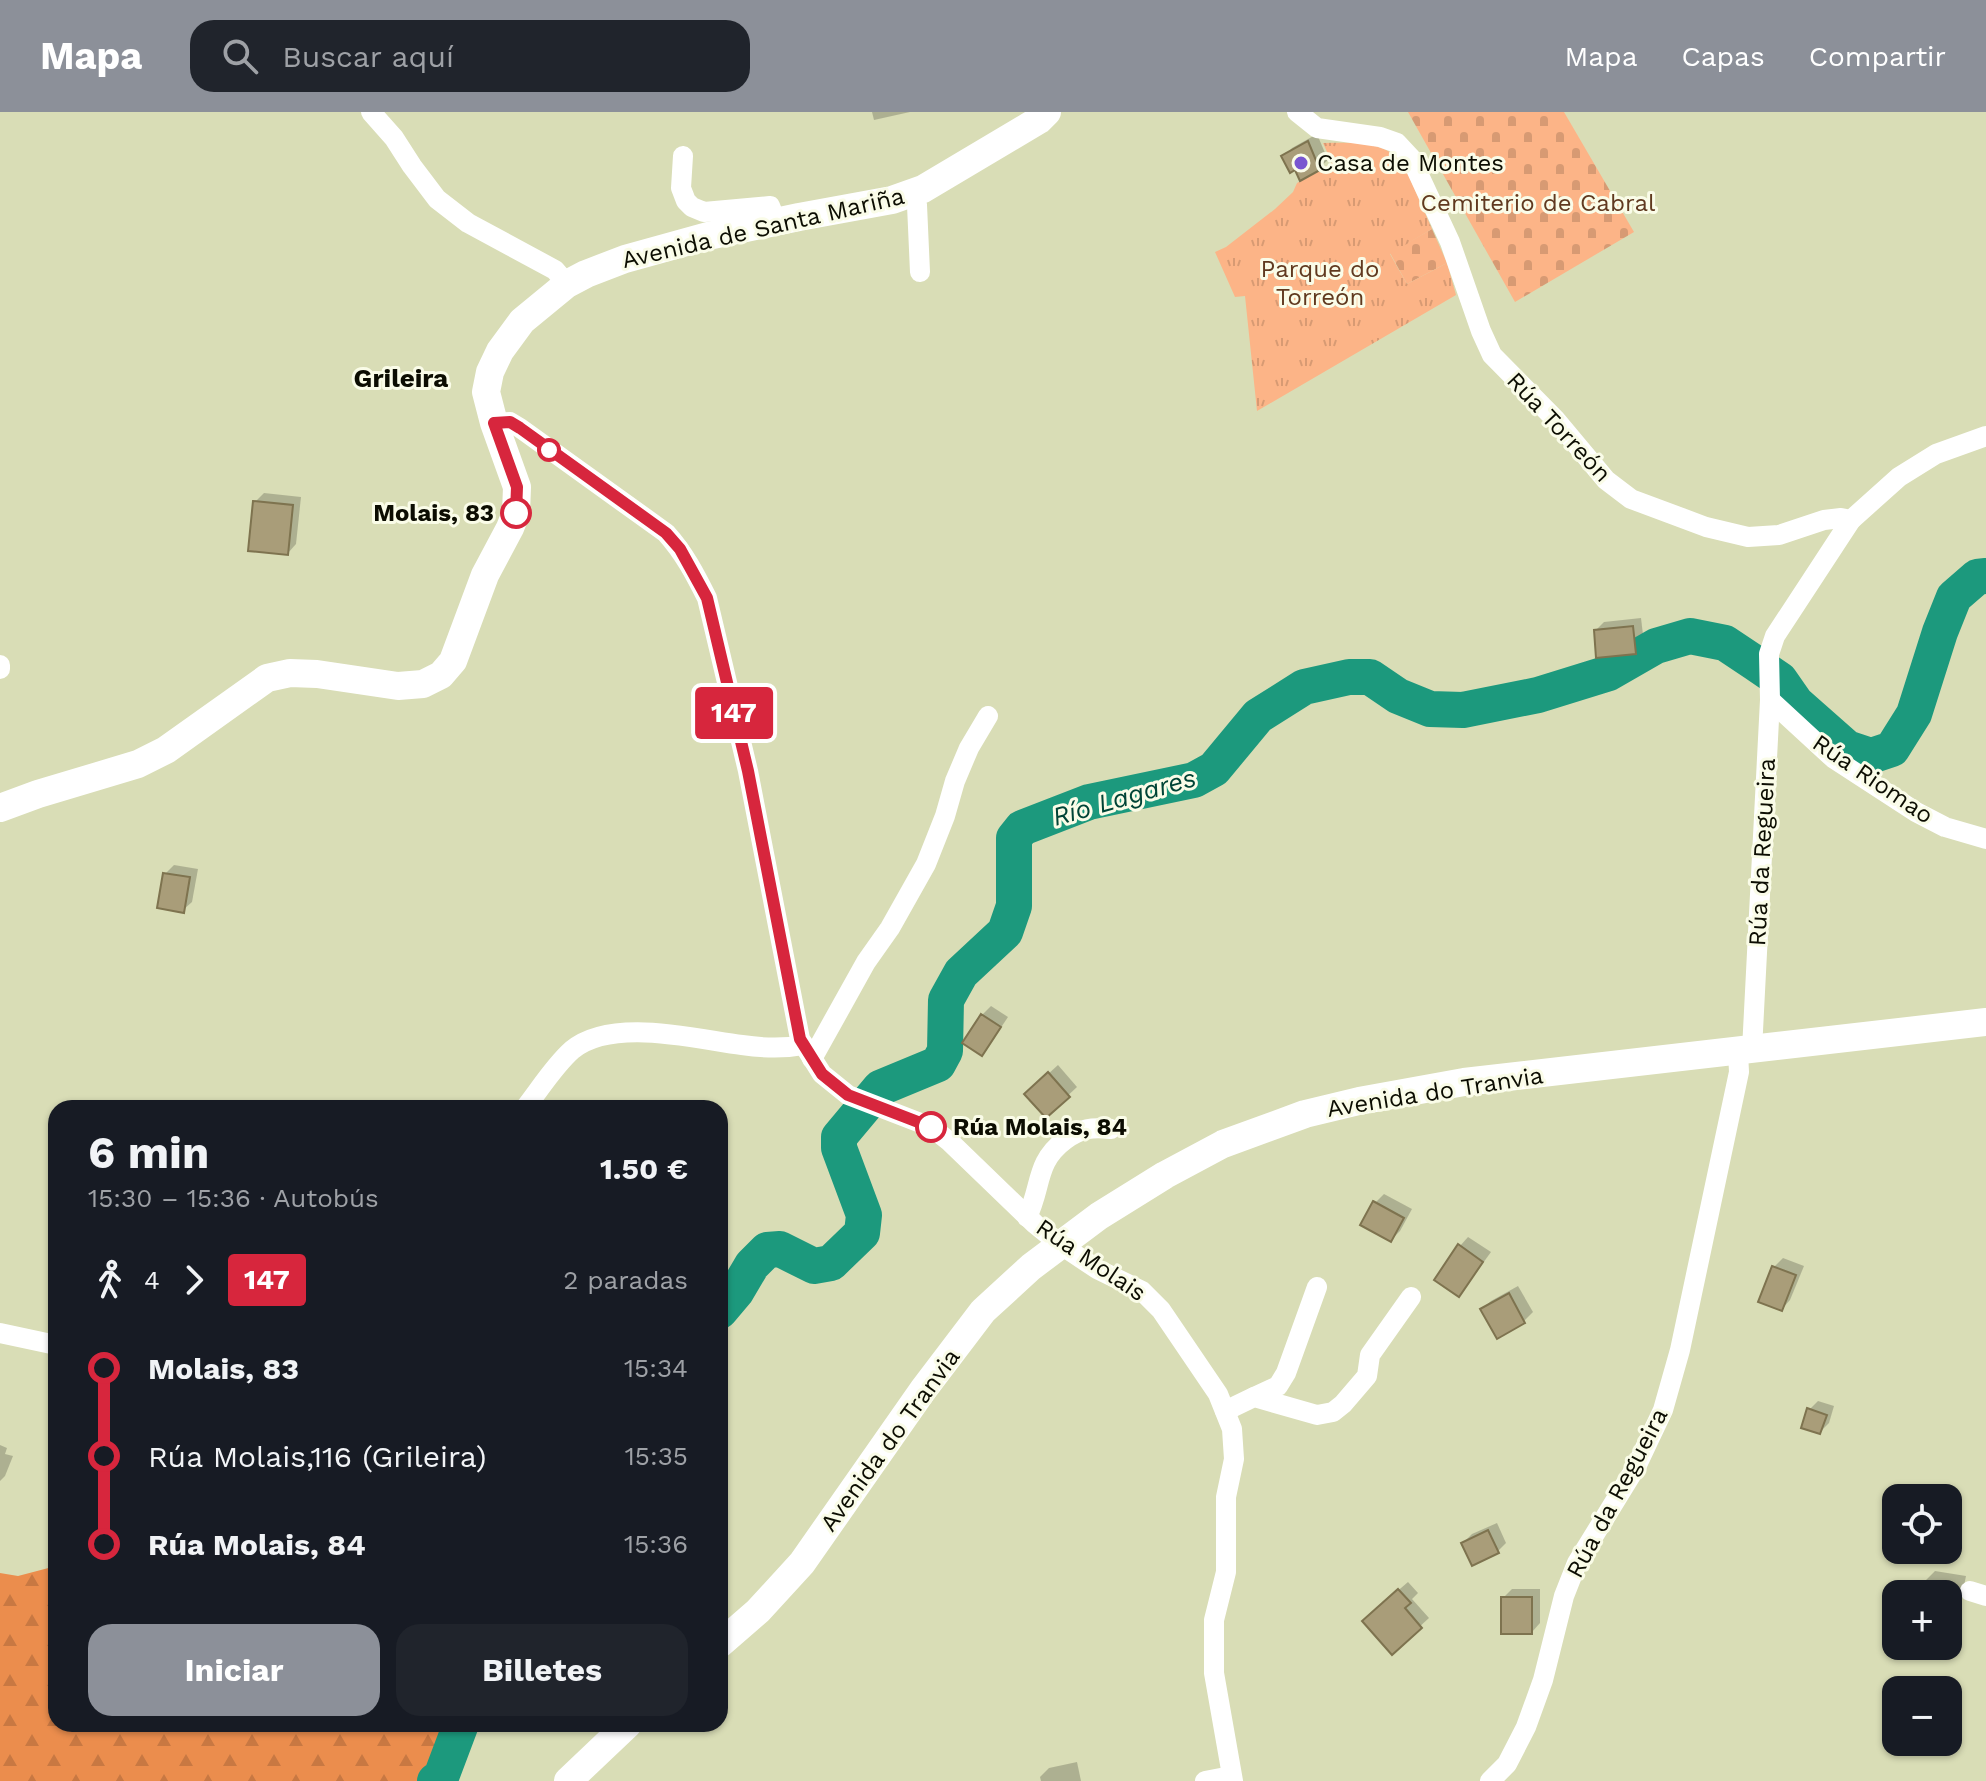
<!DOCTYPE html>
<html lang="es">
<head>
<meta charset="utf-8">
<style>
  :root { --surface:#171b24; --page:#20242c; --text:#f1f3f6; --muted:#9ea1a6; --accent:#8c9099 }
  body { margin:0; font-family:"Work Sans",sans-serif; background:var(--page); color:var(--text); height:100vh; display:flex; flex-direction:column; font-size:30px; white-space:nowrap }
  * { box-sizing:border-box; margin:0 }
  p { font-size:26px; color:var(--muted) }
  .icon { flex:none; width:44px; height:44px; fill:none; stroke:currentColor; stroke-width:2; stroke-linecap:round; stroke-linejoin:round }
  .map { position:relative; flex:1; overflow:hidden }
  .details { position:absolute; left:48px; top:988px; width:680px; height:632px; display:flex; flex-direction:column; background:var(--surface); border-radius:24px; box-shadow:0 2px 6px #0004 }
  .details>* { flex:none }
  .badge { padding:0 16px; border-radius:6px; font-size:28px; line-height:52px }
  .tools { position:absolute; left:1882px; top:1372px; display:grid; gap:16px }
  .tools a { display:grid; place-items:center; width:80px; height:80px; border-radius:16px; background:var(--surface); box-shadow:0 2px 6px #0004; font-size:40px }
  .map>.badge { position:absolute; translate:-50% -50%; box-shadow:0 0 0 4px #fff }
  .legs { display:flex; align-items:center; gap:12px; height:88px; padding:0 40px; font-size:26px }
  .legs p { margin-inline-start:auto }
  .headline { display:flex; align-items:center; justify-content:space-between; height:136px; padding:0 40px }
  h1 { font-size:44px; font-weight:700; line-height:60px }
  .primary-button { display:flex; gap:16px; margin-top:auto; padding:16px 40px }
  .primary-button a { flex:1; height:92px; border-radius:24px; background:var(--accent); color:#fff; font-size:32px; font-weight:700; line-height:92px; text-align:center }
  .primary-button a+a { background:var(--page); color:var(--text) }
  ul { padding:0 40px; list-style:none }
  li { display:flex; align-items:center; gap:28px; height:88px; font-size:30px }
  li i { display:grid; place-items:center; width:12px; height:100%; margin:0 10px; background:currentColor }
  li i::after { content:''; width:20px; height:20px; margin:-10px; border:6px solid; border-radius:50%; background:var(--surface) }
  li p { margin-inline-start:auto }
  li:first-child i { background:linear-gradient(#0000 50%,currentColor 0) }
  li:last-child i { background:linear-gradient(currentColor 50%,#0000 0) }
  header { display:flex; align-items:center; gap:48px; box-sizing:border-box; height:112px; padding:0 40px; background:var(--accent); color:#fff }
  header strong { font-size:38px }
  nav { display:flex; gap:44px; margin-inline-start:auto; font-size:28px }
  .search { width:560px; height:72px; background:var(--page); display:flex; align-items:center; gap:20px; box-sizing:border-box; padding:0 28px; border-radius:24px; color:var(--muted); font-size:30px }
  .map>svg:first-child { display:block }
  .forest { fill:url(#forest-firs) }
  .cemetery { fill:url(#cemetery-stones) }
  .park { fill:url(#park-tufts) }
  .shadow { fill:#0003 }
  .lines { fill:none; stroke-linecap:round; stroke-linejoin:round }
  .river { stroke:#1c997d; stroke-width:36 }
  .building { fill:#a99d79; stroke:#7e734f; stroke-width:2 }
  .street { stroke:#fff; stroke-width:20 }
  .secondary { stroke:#fff; stroke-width:28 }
  .line-1-casing { stroke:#fff; stroke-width:18 }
  .line-1 { stroke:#d7263d; stroke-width:12 }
  .poi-dot { fill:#7956d0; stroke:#fafce8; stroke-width:3 }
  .stop-1-dot { fill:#fff; stroke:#d7263d; stroke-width:4 }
  .labels { text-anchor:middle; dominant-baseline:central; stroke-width:6; stroke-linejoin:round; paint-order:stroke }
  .poi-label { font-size:24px; fill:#0c0d02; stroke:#fafce8; text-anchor:start }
  .park-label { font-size:24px; fill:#60391f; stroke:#fafce8 }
  .street-label { font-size:24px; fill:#0c0d02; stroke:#fafce8 }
  .stop-label { font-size:24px; font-weight:bold; fill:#0c0d02; stroke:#fafce8; text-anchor:end }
  .neighbourhood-label { font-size:26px; font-weight:bold; fill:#0c0d02; stroke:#fafce8 }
  .water-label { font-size:26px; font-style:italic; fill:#004436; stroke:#fafce8 }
</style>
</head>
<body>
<header>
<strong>Mapa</strong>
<div class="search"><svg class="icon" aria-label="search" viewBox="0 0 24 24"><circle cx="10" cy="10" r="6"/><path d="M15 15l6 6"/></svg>Buscar aquí</div>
<nav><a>Mapa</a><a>Capas</a><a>Compartir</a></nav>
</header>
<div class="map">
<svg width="1986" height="1669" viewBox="0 0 1986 1669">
  <defs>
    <pattern id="forest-firs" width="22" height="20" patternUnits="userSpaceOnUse" patternTransform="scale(2)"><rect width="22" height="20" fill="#eb8d4d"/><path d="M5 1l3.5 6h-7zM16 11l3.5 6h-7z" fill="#c87842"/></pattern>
    <pattern id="cemetery-stones" width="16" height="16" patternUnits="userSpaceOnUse" patternTransform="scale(2)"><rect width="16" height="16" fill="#fcb487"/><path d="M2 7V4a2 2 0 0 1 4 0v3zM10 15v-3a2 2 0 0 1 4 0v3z" fill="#d79a73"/></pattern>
    <pattern id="park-tufts" width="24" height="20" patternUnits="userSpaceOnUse" patternTransform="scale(2)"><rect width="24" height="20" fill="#fcb487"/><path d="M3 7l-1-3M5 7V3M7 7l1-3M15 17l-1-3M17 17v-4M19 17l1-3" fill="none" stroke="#d79a73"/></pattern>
  </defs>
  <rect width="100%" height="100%" fill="#d9ddb6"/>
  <path class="forest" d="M56 1454V1612H453L417 1669H0V1461L18 1464Z"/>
  <g class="cemetery">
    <path d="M1408 0H1564L1634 120 1515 190Z"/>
    <path d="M1432 117 1447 151 1407 172 1390 141Z"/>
  </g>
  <path class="park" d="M1323 31C1353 31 1384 27 1404 53L1432 117 1390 142 1407 172 1447 151 1456 183 1257 299 1245 184 1235 185 1215 140 1226 135 1275 97 1293 80 1297 71 1332 51Z"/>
  <g class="shadow">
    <path d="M872 0H910L874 8Z"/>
    <path d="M1317 22 1328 48 1319 56H1295L1284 45 1292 36Z"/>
    <path d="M264 381 301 385 296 432 288 441 255 390Z"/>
    <path d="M1641 506 1644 531 1635 540 1596 518 1604 510Z"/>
    <path d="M174 753 198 757 192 790 183 798 165 762Z"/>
    <path d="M991 894 1008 905 990 932 982 941V903Z"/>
    <path d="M1058 953 1077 975 1046 1004 1035 974Z"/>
    <path d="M1384 1082 1412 1097 1400 1119 1391 1128 1375 1091Z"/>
    <path d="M1468 1125 1491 1140 1467 1173 1459 1182 1460 1134Z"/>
    <path d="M1783 1146 1804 1154 1790 1188 1782 1197 1761 1189 1774 1155Z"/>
    <path d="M1518 1174 1533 1200 1524 1209 1482 1197 1491 1189Z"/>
    <path d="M1818 1289 1834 1294 1829 1311 1820 1320 1809 1298Z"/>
    <path d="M0 1333 7 1336 5 1342 13 1344 5 1364 0 1369Z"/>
    <path d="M1497 1411 1506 1431 1498 1439 1463 1431 1472 1422Z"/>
    <path d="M1935 1459 1966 1464 1960 1494 1951 1503H1948V1482H1923L1926 1468Z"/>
    <path d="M1408 1470 1418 1481 1412 1487 1429 1506 1392 1540 1373 1500Z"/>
    <path d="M1512 1477H1540V1511L1532 1520 1503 1486Z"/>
    <path d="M1077 1650 1081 1669H1041L1040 1665 1049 1656Z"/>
  </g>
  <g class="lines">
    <g class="river">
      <path d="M720 1199 736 1180 752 1153 767 1138 780 1137 814 1154 831 1151 862 1121 864 1103 839 1036V1025L880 976 938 952 945 939 946 888 961 861 1005 820 1014 794V726L1022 716 1089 690 1194 668 1214 657 1258 604 1304 575 1349 565H1370L1398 584 1430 597 1463 598 1538 583 1609 561 1656 534 1690 524 1725 531 1755 551 1780 568 1796 591 1847 636 1871 644 1892 637 1914 602 1940 520 1954 485 1977 465 1986 464"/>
      <path d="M435 1669 441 1665 461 1612"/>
    </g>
  </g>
  <g class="building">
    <path d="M1308 29 1320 58 1300 69 1295 58 1290 61 1281 44Z"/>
    <path d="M253 389 293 393 288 443 248 439Z"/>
    <path d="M1633 514 1636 542 1596 546 1594 518Z"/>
    <path d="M163 761 190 765 184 801 157 796Z"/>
    <path d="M981 902 1001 915 982 944 962 931Z"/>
    <path d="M1048 960 1070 985 1046 1006 1024 982Z"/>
    <path d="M1373 1089 1404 1106 1391 1130 1360 1113Z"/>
    <path d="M1458 1132 1483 1150 1459 1185 1434 1168Z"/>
    <path d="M1772 1154 1796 1163 1782 1199 1758 1190Z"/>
    <path d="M1509 1181 1525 1211 1497 1227 1480 1197Z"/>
    <path d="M1807 1296 1827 1303 1820 1322 1801 1316Z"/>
    <path d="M1488 1418 1499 1441 1472 1454 1461 1431Z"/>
    <path d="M1398 1477 1411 1491 1405 1496 1422 1516 1392 1543 1362 1509Z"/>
    <rect x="1501" y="1485" width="31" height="37"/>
  </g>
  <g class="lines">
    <g class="street">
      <path d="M371 0 394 26 412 54 437 87 468 111 555 158 567 172"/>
      <path d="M1297 0 1317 16 1380 25 1397 31 1411 46 1450 130 1481 219 1492 243 1555 307 1606 368 1631 387 1706 415 1748 425 1779 423 1824 408 1841 406 1851 408"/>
      <path d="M683 44 681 76 686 89 692 95 704 100 770 94 776 109"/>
      <path d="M912 81 917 93 920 160"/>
      <path d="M494 311 510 310 520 316 666 421C684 441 695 462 707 486L748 659 800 927 822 962 848 983 931 1015 950 1030 1035 1112 1061 1133 1097 1157 1142 1179 1161 1198 1218 1282 1232 1317 1234 1347 1226 1385V1460L1214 1508V1561L1233 1669"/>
      <path d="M0 553V557"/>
      <path d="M1770 588 1833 646 1916 700 1945 715 1986 727"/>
      <path d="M1752 938 1770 588 1769 542 1775 524 1851 408 1899 365 1936 342 1986 324"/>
      <path d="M812 947 866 850 890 816 926 752 945 704 955 669 969 636 988 604"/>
      <path d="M525 996C540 977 554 954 572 938 612 905 695 927 742 933 762 936 783 937 804 933"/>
      <path d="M1027 1105C1042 1075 1035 1050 1065 1028 1081 1016 1092 1015 1111 1017"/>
      <path d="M0 1221 56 1233"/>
      <path d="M1254 1285 1278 1274 1286 1261 1317 1175"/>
      <path d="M1225 1299 1254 1285 1317 1303 1333 1300 1343 1292 1367 1264 1370 1243 1411 1185"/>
      <path d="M1970 1479 1986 1484"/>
      <path d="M1205 1669 1231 1664"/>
      <path d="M1490 1669 1507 1652 1526 1615 1543 1568 1564 1484 1577 1451 1636 1355 1663 1298 1680 1238 1739 960 1738 940"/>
    </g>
    <g class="secondary">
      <path d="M0 696 38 682 138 652 166 638 267 566 290 561 317 562 398 574 423 572 441 563 453 549 485 463 510 416 516 401 517 375 494 311 486 280 490 260 500 239 522 209 567 172 586 162 625 147 708 124 799 105 892 88 923 77 1039 8 1047 0"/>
      <path d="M720 1532 758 1499 802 1451 923 1278 983 1199 1031 1155 1099 1104 1165 1063 1223 1032 1305 1002 1359 989 1464 970 1986 910"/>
      <path d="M568 1669 628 1612"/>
    </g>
  </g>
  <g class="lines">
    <defs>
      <path id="line-1" d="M516 401 517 375 494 311 510 310 520 316 666 421 680 437 707 486 748 659 800 927 822 962 848 983 931 1015"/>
    </defs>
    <use href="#line-1" class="line-1-casing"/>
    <use href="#line-1" class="line-1"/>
  </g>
  <circle class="poi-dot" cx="1301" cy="51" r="8"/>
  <g class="stop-1-dot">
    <circle cx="549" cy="338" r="10"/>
    <circle cx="516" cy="401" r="14"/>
    <circle cx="931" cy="1015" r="14"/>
  </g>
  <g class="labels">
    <g class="poi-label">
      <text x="1317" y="51">Casa de Montes</text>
    </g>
    <g class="park-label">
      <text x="1538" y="91">Cemiterio de Cabral</text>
      <text x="1320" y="157">Parque do<tspan x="1320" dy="28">Torreón</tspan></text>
    </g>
    <g class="street-label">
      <text transform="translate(763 116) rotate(-13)">Avenida de Santa Mariña</text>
      <text transform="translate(1559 315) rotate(47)">Rúa Torreón</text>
      <text transform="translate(1873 667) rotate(34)">Rúa Riomao</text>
      <text transform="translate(1762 740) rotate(-87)">Rúa da Regueira</text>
      <text transform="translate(1435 980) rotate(-9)">Avenida do Tranvia</text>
      <text transform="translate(1091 1148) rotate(34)">Rúa Molais</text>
      <text transform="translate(890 1328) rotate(-54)">Avenida do Tranvia</text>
      <text transform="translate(1617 1381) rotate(-62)">Rúa da Regueira</text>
    </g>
    <g class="stop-label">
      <text x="494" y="401">Molais, 83</text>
      <text x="953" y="1015" text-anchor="start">Rúa Molais, 84</text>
    </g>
    <g class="neighbourhood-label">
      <text x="401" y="266">Grileira</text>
    </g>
    <g class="water-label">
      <text transform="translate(1124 685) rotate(-16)">Río Lagares</text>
    </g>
  </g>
</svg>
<div class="tools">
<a><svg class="icon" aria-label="locate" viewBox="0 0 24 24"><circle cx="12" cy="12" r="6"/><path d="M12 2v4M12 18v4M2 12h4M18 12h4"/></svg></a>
<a>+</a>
<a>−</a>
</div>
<b class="badge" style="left:734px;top:601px;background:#d7263d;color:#fff">147</b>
<section class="details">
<div class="headline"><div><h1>6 min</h1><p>15:30 – 15:36 · Autobús</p></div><b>1.50 €</b></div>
<div class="legs"><svg class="icon" aria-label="walk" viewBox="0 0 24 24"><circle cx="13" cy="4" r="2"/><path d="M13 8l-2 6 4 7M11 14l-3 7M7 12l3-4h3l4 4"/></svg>4<svg class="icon" aria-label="forward" viewBox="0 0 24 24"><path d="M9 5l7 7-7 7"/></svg><b class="badge" style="background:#d7263d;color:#fff">147</b><p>2 paradas</p></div>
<ul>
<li><i style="color:#d7263d"></i><b>Molais, 83</b><p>15:34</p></li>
<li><i style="color:#d7263d"></i><span>Rúa Molais,116 (Grileira)</span><p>15:35</p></li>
<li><i style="color:#d7263d"></i><b>Rúa Molais, 84</b><p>15:36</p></li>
</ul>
<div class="primary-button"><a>Iniciar</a><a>Billetes</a></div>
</section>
</div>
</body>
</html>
